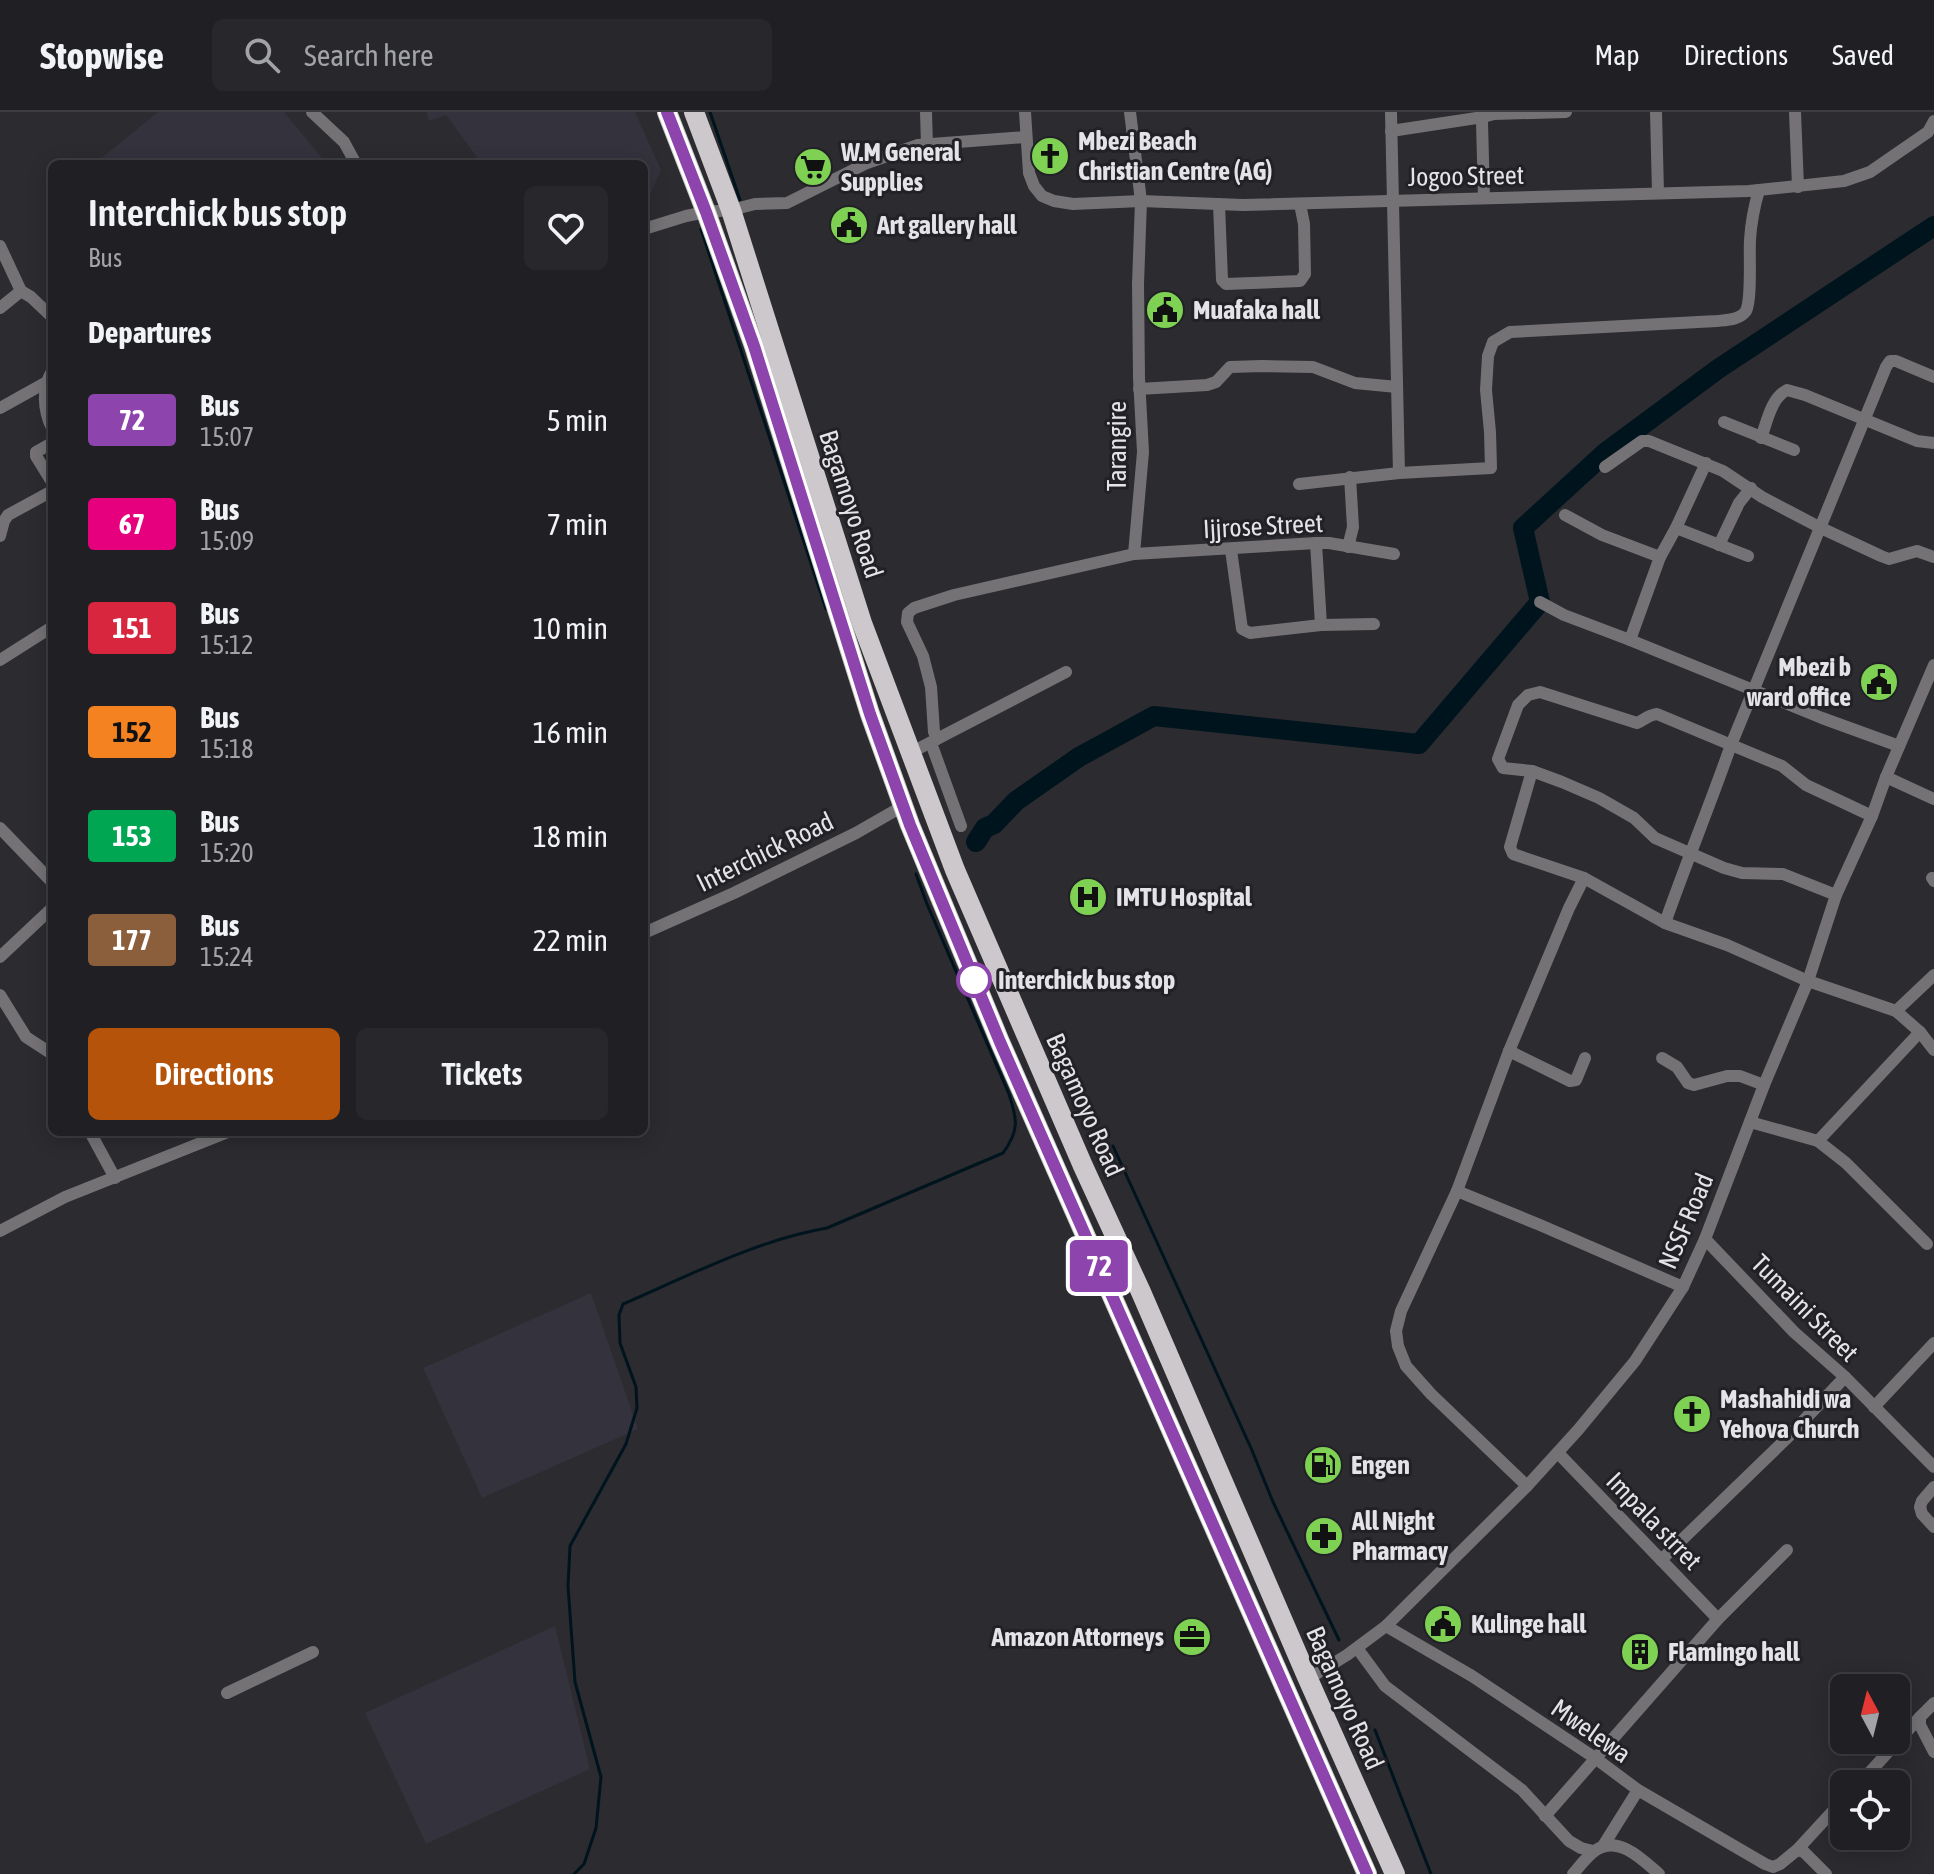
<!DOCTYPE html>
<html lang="en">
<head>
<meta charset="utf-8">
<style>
  :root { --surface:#202024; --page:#28282c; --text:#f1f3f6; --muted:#a2a3a6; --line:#3d3e41; --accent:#b45309 }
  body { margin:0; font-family:"Asap Condensed",sans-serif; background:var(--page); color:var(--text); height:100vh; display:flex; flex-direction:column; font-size:30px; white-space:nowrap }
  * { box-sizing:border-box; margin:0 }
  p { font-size:26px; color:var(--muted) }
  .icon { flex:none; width:44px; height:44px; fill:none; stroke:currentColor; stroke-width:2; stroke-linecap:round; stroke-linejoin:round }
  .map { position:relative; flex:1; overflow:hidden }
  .details { position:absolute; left:48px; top:48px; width:600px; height:976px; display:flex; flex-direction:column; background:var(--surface); border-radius:12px; box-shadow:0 4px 20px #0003,0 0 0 2px var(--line) }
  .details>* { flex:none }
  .badge { padding:0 16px; border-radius:6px; font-size:28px; line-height:52px }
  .needle { width:52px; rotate:353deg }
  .fabs { position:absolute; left:1830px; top:1562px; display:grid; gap:16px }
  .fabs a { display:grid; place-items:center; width:80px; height:80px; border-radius:12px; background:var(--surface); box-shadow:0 4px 20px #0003,0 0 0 2px var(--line); font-size:40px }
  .map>.badge { position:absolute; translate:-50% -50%; box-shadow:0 0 0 4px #fff }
  h2 { padding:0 40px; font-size:30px; line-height:72px }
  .round { display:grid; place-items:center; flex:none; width:84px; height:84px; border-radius:12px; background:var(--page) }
  .head { display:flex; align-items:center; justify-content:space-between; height:136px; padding:0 40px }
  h1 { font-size:38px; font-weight:600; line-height:60px }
  .primary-button { display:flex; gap:16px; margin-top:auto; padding:16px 40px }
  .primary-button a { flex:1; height:92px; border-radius:12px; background:var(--accent); color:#fff; font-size:32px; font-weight:600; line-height:92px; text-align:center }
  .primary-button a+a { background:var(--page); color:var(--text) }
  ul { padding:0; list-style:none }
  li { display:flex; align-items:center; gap:24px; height:104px; padding:0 40px }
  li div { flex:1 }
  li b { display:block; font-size:30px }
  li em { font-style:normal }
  li .badge { min-width:88px; font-weight:700; text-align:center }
  header { display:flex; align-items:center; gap:48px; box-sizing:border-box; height:112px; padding:0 40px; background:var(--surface); border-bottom:2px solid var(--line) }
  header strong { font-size:38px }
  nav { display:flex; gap:44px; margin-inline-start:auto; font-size:28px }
  .search { width:560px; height:72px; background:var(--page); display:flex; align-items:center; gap:20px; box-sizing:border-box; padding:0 28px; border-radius:12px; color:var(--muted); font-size:30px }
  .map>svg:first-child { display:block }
  .built { fill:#33323d }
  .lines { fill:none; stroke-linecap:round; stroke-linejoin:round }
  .stream { stroke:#00141e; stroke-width:3 }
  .river { stroke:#00141e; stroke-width:20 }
  .minor { stroke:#747275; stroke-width:12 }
  .trunk { stroke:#ccc8cc; stroke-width:20 }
  .line-casing { stroke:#fff; stroke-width:18 }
  .line { stroke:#8e44ad; stroke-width:12 }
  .stop-dot { fill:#fff; stroke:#8e44ad; stroke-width:4 }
  .labels { text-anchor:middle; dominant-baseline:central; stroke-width:6; stroke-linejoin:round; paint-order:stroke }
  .poi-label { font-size:26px; font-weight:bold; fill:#e4e4e8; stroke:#212126; text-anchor:start }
  .street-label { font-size:26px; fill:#e4e4e8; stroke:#212126 }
  .stop-label { font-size:26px; font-weight:bold; fill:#e4e4e8; stroke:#212126; text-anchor:start }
</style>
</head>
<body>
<header>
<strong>Stopwise</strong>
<div class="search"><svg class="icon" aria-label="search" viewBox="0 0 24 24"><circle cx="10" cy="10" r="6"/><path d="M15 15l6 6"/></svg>Search here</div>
<nav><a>Map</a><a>Directions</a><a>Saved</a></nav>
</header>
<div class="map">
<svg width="1934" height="1762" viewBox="0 0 1934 1762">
  <rect width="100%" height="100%" fill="#2b2b30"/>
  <g class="built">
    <path d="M158 0H284L327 52H94Z"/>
    <path d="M426 0H635L661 58 644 97V52H482L446 3 429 9Z"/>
    <path d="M591 1181 638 1317 482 1386 423 1256Z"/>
    <path d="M555 1514 590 1657 426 1732 365 1601Z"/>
  </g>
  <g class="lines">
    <g class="stream">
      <path d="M710 0 740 88"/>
      <path d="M701 117 826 497"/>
      <path d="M1113 1034 1251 1336 1273 1390 1339 1528"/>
      <path d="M1375 1618 1431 1762"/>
      <path d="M574 1762 584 1752 596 1716 601 1665 575 1570 568 1474 570 1434 626 1332 637 1296 636 1275 620 1231 619 1203 623 1192C688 1164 757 1128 827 1116L1003 1041C1020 1018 1017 1007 1009 982L927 792 916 762"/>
    </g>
    <path class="river" d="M976 730 985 716 994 712 1016 689 1079 645 1154 604 1419 632 1540 490 1523 416 1606 340 1718 257 1934 114"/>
    <g class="minor">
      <path d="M312 0 344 30 356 52"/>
      <path d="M926 0 927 33"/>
      <path d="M1025 0 1029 61 1034 74 1042 84 1054 89 1073 92 1141 89 1243 93 1749 79 1844 69 1870 60 1928 20 1934 9"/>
      <path d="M1391 0 1399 361"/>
      <path d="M1656 0 1658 81"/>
      <path d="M1795 0 1798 75"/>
      <path d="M1391 19 1483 5"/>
      <path d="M1484 86 1482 10 1483 5 1494 2 1566 0"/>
      <path d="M1219 92 1222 168 1226 172 1300 169 1305 162 1304 112 1300 92"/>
      <path d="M644 117 686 104 706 100 731 98 755 92 787 91 867 51 918 33 1026 25"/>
      <path d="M0 134 21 179 31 185 52 205"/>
      <path d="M0 196 21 179"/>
      <path d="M52 259C42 276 43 298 52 316"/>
      <path d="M1139 277 1207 273 1216 270 1230 255 1262 254 1313 255 1355 271 1397 275"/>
      <path d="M0 296 45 271"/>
      <path d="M1724 310 1794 338"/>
      <path d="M1761 326C1767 310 1771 286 1787 278L1805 283 1917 329 1934 331"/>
      <path d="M52 331 36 340V344L52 370"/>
      <path d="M1706 351 1676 416 1660 445 1630 528 1822 606 1899 634"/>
      <path d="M1605 355 1642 329H1649L1723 359 1762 385 1821 416 1881 444 1889 447 1917 439 1934 445"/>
      <path d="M1299 372 1399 361 1491 356 1490 320 1486 278 1488 244 1493 230 1510 220 1717 209C1726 208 1740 208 1746 199 1752 187 1749 144 1750 128 1751 111 1754 95 1759 78"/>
      <path d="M1565 403 1602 423 1660 445"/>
      <path d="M1676 416 1748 444"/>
      <path d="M0 424 4 409 8 403 52 379"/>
      <path d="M1316 431 1321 513"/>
      <path d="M1719 433 1739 391 1751 376"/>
      <path d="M1348 435 1353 415 1350 365"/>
      <path d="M1231 438 1242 517 1250 521 1321 513 1374 512"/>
      <path d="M1134 442 1316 431H1329L1394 442"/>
      <path d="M1540 490 1564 503 1630 528"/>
      <path d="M0 548 52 515"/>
      <path d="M937 627 934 620 931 575 923 544 907 510 908 501 914 496 954 483 1134 442 1143 340 1139 266 1138 172 1141 89 1130 0"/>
      <path d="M931 631 961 714"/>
      <path d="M910 641 1066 560"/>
      <path d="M1532 659 1510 735 1513 742 1584 766 1665 811 1727 833 1808 869 1896 899 1920 920 1934 938"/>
      <path d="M1886 665 1934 687"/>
      <path d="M0 716 52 770"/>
      <path d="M1932 766 1934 769"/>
      <path d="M1836 783 1783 762 1742 761 1724 756 1655 726 1634 706 1599 686 1562 670 1532 659 1503 656 1498 647 1518 593 1528 583 1540 580 1637 611C1644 608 1648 603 1657 602L1782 654 1806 673 1872 704"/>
      <path d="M1665 811C1686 751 1710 693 1731 633L1886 255 1890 249H1896L1934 265"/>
      <path d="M644 821 734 781 856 721 903 694"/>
      <path d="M0 845 52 796"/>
      <path d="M0 883 26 925 52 942"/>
      <path d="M1896 899 1934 863"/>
      <path d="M1509 939 1570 969 1576 968 1585 946"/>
      <path d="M1662 946 1677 955 1688 971 1694 973 1727 964H1740L1764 973"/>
      <path d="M1750 1010 1818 1029 1846 1051 1927 1132"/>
      <path d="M90 1020 115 1066"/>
      <path d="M1818 1029 1920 920"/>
      <path d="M1457 1079 1540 1113 1683 1175"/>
      <path d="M0 1119 65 1085 228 1020"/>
      <path d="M1705 1127 1794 1220 1845 1265 1934 1355"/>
      <path d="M1874 1295 1934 1231"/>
      <path d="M1558 1341 1718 1507"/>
      <path d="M1527 1374 1431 1282 1406 1254 1398 1234 1396 1219 1401 1199 1457 1079 1509 939 1569 796 1584 766"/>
      <path d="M1934 1375 1922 1389 1920 1395 1922 1402 1934 1415"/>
      <path d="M1661 1448 1786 1327 1845 1265"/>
      <path d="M1386 1514 1472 1564 1595 1646 1638 1678 1765 1752 1773 1755 1780 1752 1797 1738 1804 1740 1826 1762"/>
      <path d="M1357 1536 1385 1574 1522 1678 1569 1729 1581 1736 1593 1739"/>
      <path d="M1308 1567 1347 1543 1386 1514 1527 1374 1578 1318 1635 1249 1683 1175 1705 1127 1764 973 1808 869 1836 783 1872 704 1886 665 1934 553"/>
      <path d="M227 1581 313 1540"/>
      <path d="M1934 1591 1920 1605V1613L1934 1640"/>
      <path d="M1859 1672 1920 1605"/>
      <path d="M1545 1704 1718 1507 1787 1438"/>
      <path d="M1603 1734 1638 1678"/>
      <path d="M1797 1738 1844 1687"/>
      <path d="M1573 1762C1580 1754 1587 1744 1596 1738 1619 1723 1643 1748 1659 1762"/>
    </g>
    <g class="trunk">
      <path d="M667 0 706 100 754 234 870 602 910 713 1000 930 1367 1762"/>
      <path d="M694 0 731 98 862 511 955 758 1083 1054 1141 1180 1308 1567 1395 1762"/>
    </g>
  </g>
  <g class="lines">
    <defs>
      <path id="line" d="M667 0 706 100 754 234 870 602 910 713 1000 930 1367 1762"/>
    </defs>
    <use href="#line" class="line-casing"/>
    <use href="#line" class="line"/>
  </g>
  <defs>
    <symbol id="church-disc" viewBox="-11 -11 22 22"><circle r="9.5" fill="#7ed153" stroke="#212126"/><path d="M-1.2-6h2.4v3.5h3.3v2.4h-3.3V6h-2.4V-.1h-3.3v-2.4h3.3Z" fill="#111"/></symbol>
    <symbol id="supermarket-disc" viewBox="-11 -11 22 22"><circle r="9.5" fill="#7ed153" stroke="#212126"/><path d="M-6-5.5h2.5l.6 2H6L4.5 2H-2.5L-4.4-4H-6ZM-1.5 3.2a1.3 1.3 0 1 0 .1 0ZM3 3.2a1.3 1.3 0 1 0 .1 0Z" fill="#111"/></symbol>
    <symbol id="civic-disc" viewBox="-11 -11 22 22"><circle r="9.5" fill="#7ed153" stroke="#212126"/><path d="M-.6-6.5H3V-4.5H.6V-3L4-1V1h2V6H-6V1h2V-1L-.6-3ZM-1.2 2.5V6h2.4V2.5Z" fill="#111"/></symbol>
    <symbol id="hospital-disc" viewBox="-11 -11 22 22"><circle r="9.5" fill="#7ed153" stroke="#212126"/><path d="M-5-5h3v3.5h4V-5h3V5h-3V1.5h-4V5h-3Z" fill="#111"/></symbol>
    <symbol id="fuel-disc" viewBox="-11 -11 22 22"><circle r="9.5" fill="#7ed153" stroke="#212126"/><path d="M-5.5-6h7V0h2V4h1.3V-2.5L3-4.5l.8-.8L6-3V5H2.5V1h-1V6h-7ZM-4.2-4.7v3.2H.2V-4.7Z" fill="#111"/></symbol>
    <symbol id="pharmacy-disc" viewBox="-11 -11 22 22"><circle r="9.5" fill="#7ed153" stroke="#212126"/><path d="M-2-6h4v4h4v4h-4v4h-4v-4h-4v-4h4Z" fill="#111"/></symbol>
    <symbol id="office-disc" viewBox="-11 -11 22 22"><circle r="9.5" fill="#7ed153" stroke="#212126"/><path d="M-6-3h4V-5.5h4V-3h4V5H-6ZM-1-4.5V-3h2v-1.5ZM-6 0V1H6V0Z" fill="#111"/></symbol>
    <symbol id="building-disc" viewBox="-11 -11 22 22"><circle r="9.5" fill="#7ed153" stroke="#212126"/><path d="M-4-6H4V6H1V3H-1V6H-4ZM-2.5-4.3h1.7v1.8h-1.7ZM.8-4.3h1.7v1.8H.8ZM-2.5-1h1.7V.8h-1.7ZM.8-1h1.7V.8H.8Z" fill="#111"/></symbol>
  </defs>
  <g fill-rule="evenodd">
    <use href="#church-disc" x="1028" y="22" width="44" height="44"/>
    <use href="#supermarket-disc" x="791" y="33" width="44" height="44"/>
    <use href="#civic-disc" x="827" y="91" width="44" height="44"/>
    <use href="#civic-disc" x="1143" y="176" width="44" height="44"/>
    <use href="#civic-disc" x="1857" y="548" width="44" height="44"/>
    <use href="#hospital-disc" x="1066" y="763" width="44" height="44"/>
    <use href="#church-disc" x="1670" y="1280" width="44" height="44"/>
    <use href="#fuel-disc" x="1301" y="1331" width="44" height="44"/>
    <use href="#pharmacy-disc" x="1302" y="1402" width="44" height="44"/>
    <use href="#civic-disc" x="1421" y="1490" width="44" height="44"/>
    <use href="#office-disc" x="1170" y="1503" width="44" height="44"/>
    <use href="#building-disc" x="1618" y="1518" width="44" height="44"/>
  </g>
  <circle class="stop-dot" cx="974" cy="868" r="16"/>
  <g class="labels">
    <g class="poi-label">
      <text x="1078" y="29">Mbezi Beach<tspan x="1078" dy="30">Christian Centre (AG)</tspan></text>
      <text x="841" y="40">W.M General<tspan x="841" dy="30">Supplies</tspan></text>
      <text x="877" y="113">Art gallery hall</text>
      <text x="1193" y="198">Muafaka hall</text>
      <text x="1851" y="555" text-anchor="end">Mbezi b<tspan x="1851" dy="30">ward office</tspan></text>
      <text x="1116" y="785">IMTU Hospital</text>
      <text x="1720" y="1287">Mashahidi wa<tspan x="1720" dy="30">Yehova Church</tspan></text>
      <text x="1351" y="1353">Engen</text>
      <text x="1352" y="1409">All Night<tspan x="1352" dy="30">Pharmacy</tspan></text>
      <text x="1471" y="1512">Kulinge hall</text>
      <text x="1164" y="1525" text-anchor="end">Amazon Attorneys</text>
      <text x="1668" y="1540">Flamingo hall</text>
    </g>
    <g class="street-label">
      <text transform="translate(1466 64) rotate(-1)">Jogoo Street</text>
      <text transform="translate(1117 334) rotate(-90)">Tarangire</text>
      <text transform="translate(851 392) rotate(72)">Bagamoyo Road</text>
      <text transform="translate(1263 414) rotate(-3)">Ijjrose Street</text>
      <text transform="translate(765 740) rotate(-26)">Interchick Road</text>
      <text transform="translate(1085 993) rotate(66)">Bagamoyo Road</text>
      <text transform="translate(1686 1109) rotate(-67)">NSSF Road</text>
      <text transform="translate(1805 1196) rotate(45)">Tumaini Street</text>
      <text transform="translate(1654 1409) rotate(46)">Impala strret</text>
      <text transform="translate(1345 1586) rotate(66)">Bagamoyo Road</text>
      <text transform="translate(1591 1619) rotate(35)">Mwelewa</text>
    </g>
    <g class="stop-label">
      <text x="998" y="868">Interchick bus stop</text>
    </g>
  </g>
</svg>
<div class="fabs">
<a><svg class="needle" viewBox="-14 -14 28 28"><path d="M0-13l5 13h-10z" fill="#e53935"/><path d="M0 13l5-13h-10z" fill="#a2a3a6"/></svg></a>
<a><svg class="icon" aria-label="locate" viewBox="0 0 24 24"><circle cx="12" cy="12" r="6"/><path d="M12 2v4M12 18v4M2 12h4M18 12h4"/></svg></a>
</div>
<b class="badge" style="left:1099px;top:1154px;background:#8e44ad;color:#fff">72</b>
<section class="details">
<div class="head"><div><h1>Interchick bus stop</h1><p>Bus</p></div><a class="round"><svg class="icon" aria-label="heart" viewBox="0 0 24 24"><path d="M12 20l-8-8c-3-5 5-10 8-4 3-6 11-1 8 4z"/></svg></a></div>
<h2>Departures</h2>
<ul>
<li><span class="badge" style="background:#8e44ad;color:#fff">72</span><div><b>Bus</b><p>15:07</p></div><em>5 min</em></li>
<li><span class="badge" style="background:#e6007e;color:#fff">67</span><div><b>Bus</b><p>15:09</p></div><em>7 min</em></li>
<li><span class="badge" style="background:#d7263d;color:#fff">151</span><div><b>Bus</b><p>15:12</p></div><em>10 min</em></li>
<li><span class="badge" style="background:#f58220;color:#111">152</span><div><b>Bus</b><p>15:18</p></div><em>16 min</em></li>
<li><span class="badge" style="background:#00a651;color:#fff">153</span><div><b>Bus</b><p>15:20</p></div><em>18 min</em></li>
<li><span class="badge" style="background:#8b5e3c;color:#fff">177</span><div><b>Bus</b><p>15:24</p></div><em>22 min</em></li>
</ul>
<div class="primary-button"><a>Directions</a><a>Tickets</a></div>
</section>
</div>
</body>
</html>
